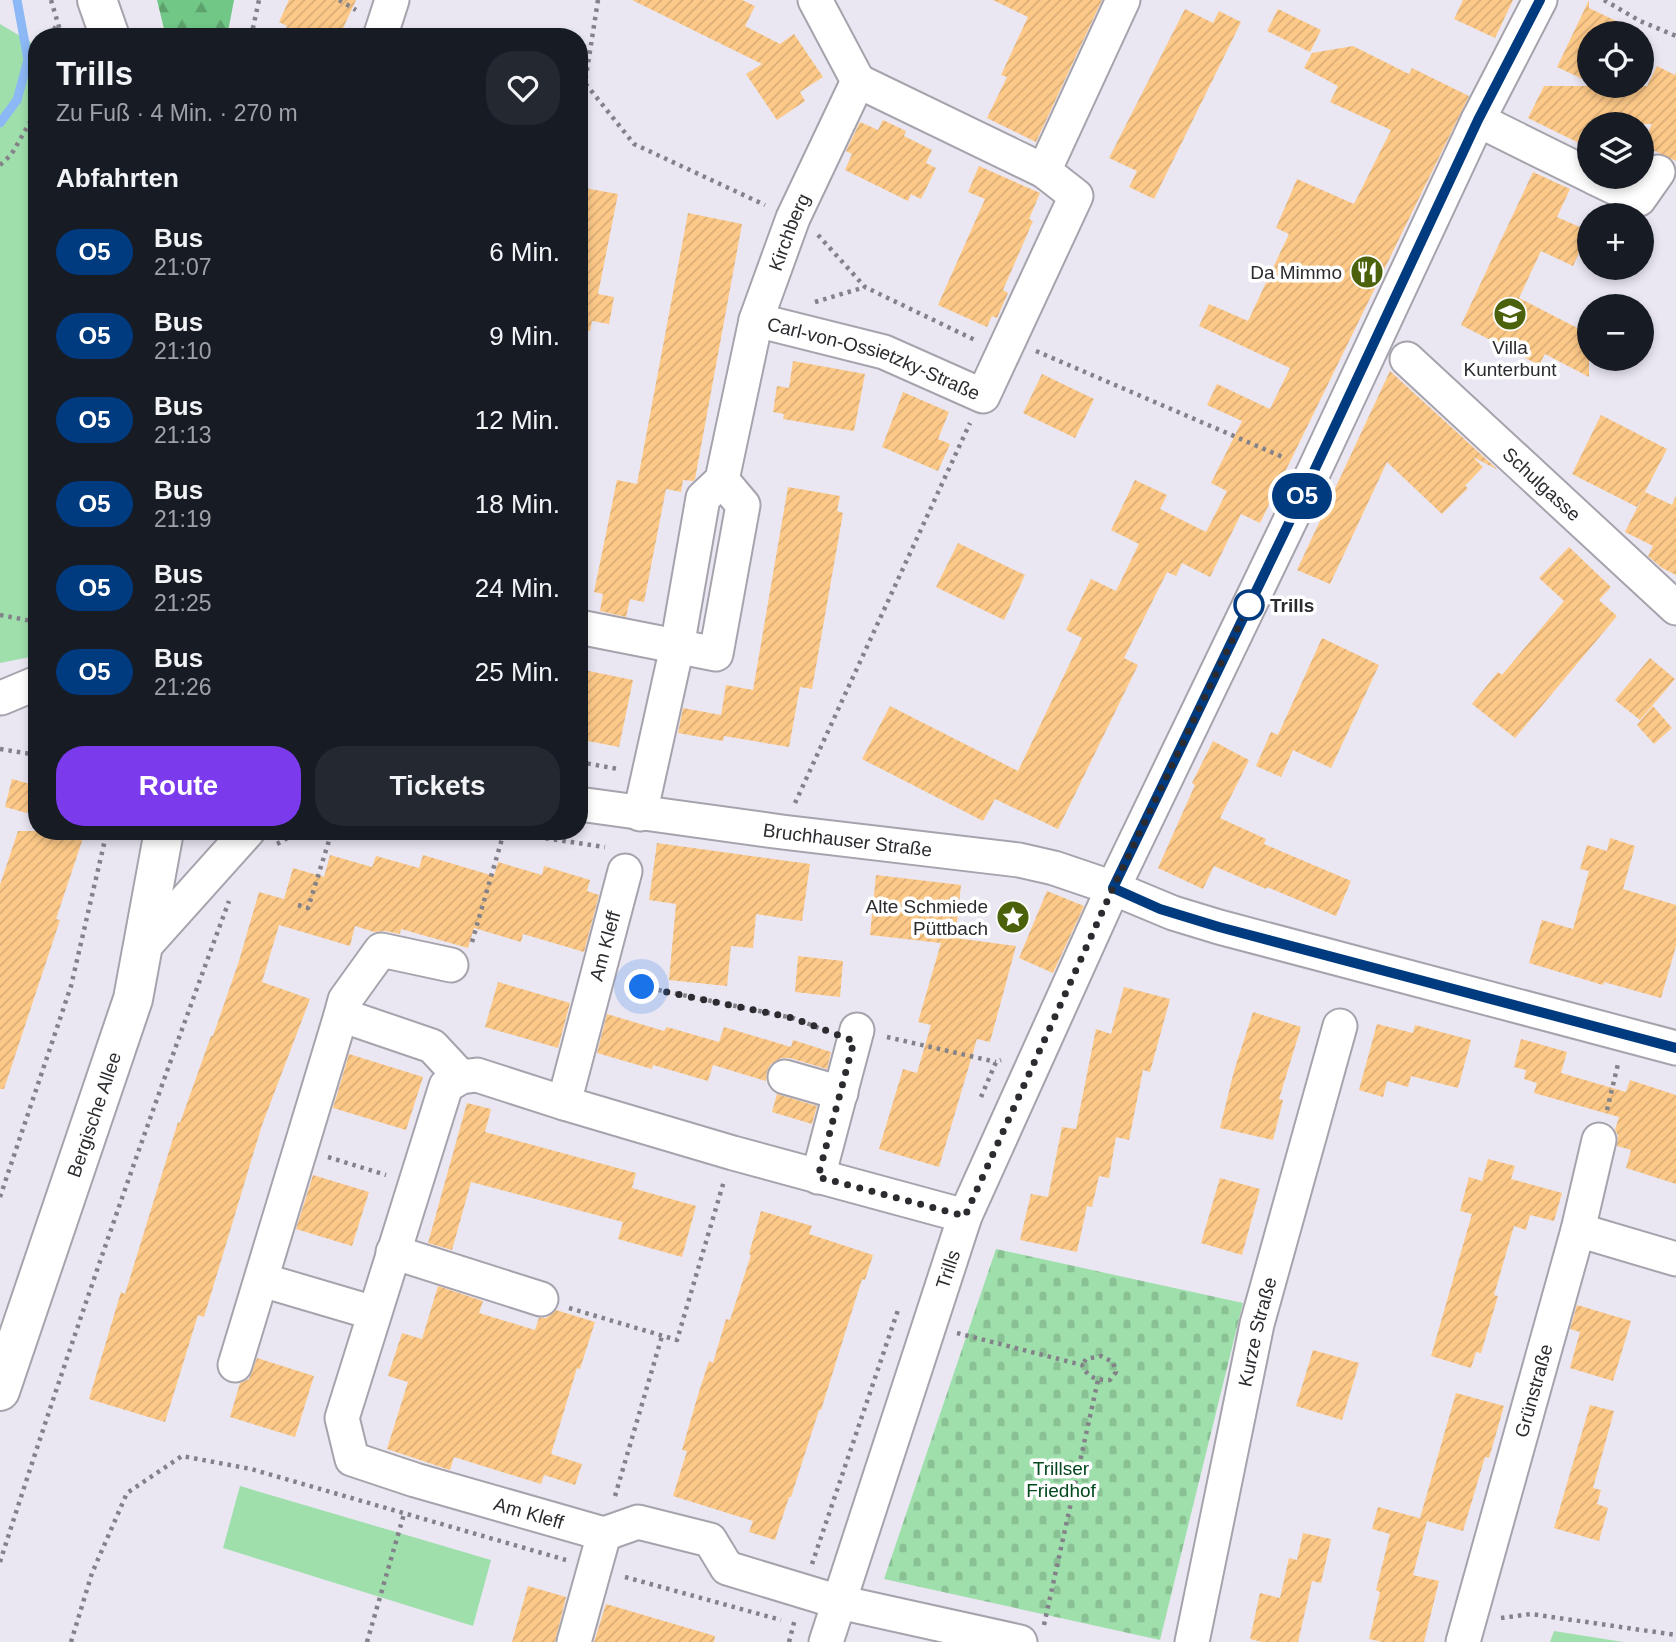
<!DOCTYPE html>
<html lang="de">
<head>
<meta charset="utf-8">
<style>
  :root { --surface:#171b24; --page:#242831; --text:#f1f3f6; --muted:#9ea1a6; --accent:#7c3aed }
  body { margin:0; font-family:Arial,sans-serif; background:var(--page); color:var(--text); height:100vh; display:flex; flex-direction:column; font-size:26px; white-space:nowrap }
  * { box-sizing:border-box; margin:0 }
  p { font-size:23px; color:var(--muted) }
  .icon { flex:none; width:38px; height:38px; fill:none; stroke:currentColor; stroke-width:2; stroke-linecap:round; stroke-linejoin:round }
  .map { position:relative; flex:1; overflow:hidden }
  .details { position:absolute; left:28px; top:28px; width:560px; height:812px; display:flex; flex-direction:column; background:var(--surface); border-radius:28px; box-shadow:0 4px 10px #0003 }
  .details>* { flex:none }
  .badge { padding:0 14px; border-radius:23px; font-size:24px; line-height:46px }
  .tools { position:absolute; left:1577px; top:21px; display:grid; gap:14px }
  .tools a { display:grid; place-items:center; width:77px; height:77px; border-radius:50%; background:var(--surface); box-shadow:0 4px 10px #0003; font-size:35px }
  .you { position:absolute; width:35px; height:35px; margin:-18px; border:5px solid #fff; border-radius:50%; background:#1a73e8; box-shadow:0 0 0 10px #1a73e833 }
  .map>.badge { position:absolute; translate:-50% -50%; box-shadow:0 0 0 4px #fff }
  h2 { padding:0 28px; font-size:26px; line-height:63px }
  .round { display:grid; place-items:center; flex:none; width:74px; height:74px; border-radius:28px; background:var(--page) }
  .head { display:flex; align-items:center; justify-content:space-between; height:119px; padding:0 28px }
  h1 { font-size:33px; font-weight:700; line-height:52px }
  .primary-button { display:flex; gap:14px; margin-top:auto; padding:14px 28px }
  .primary-button a { flex:1; height:80px; border-radius:28px; background:var(--accent); color:#fff; font-size:28px; font-weight:700; line-height:80px; text-align:center }
  .primary-button a+a { background:var(--page); color:var(--text) }
  ul { padding:0; list-style:none }
  li { display:flex; align-items:center; gap:21px; height:84px; padding:0 28px }
  li div { flex:1 }
  li b { display:block; font-size:26px }
  li em { font-style:normal }
  li .badge { min-width:77px; font-weight:700; text-align:center }
  .map>svg:first-child { display:block }
  .green { fill:#9fdfac }
  .forest { fill:url(#forest-firs) }
  .cemetery { fill:url(#cemetery-stones) }
  .lines { fill:none; stroke-linecap:round; stroke-linejoin:round }
  .stream { stroke:#8cb8f6; stroke-width:9 }
  .building { fill:url(#building-hatch) }
  .minor-casing { stroke:#a6a3ad; stroke-width:37 }
  .major-casing { stroke:#a6a3ad; stroke-width:42 }
  .path { stroke:#848289; stroke-width:4.5; stroke-dasharray:3.5 5; stroke-linecap:butt }
  .minor { stroke:#fff; stroke-width:33 }
  .major { stroke:#fff; stroke-width:38 }
  .line-casing { stroke:#fff; stroke-width:16 }
  .line { stroke:#003b80; stroke-width:10 }
  .walk { stroke:#2c2b2f; stroke-width:7; stroke-dasharray:0 12.6 }
  .stop-dot { fill:#fff; stroke:#003b80; stroke-width:3.5 }
  .labels { text-anchor:middle; dominant-baseline:central; stroke-width:7; stroke-linejoin:round; paint-order:stroke }
  .street-label { font-size:19px; fill:#2c2b2f; stroke:#fff }
  .poi-label { font-size:19px; fill:#2c2b2f; stroke:#fff; text-anchor:end }
  .stop-label { font-size:19px; font-weight:bold; fill:#2c2b2f; stroke:#fff; text-anchor:start }
  .park-label { font-size:19px; fill:#03471d; stroke:#fff }
</style>
</head>
<body>
<div class="map">
<svg width="1676" height="1642" viewBox="0 0 1676 1642">
  <defs>
    <pattern id="forest-firs" width="22" height="20" patternUnits="userSpaceOnUse" patternTransform="scale(1.75)"><rect width="22" height="20" fill="#71c785"/><path d="M5 1l3.5 6h-7zM16 11l3.5 6h-7z" fill="#5da26d"/></pattern>
    <pattern id="cemetery-stones" width="16" height="16" patternUnits="userSpaceOnUse" patternTransform="scale(1.75)"><rect width="16" height="16" fill="#9fdfac"/><path d="M2 7V4a2 2 0 0 1 4 0v3zM10 15v-3a2 2 0 0 1 4 0v3z" fill="#89c094"/></pattern>
    <pattern id="building-hatch" width="6" height="6" patternUnits="userSpaceOnUse" patternTransform="scale(1.75)"><rect width="6" height="6" fill="#fdc988"/><path d="M-1 1l2-2M0 6l6-6M5 7l2-2" fill="none" stroke="#d9ad76"/></pattern>
  </defs>
  <rect width="100%" height="100%" fill="#eae7f2"/>
  <g class="green">
    <path d="M0 24 37 46V650L35 656 0 663Z"/>
    <path d="M240 1486 491 1560 473 1626 223 1548Z"/>
    <path d="M1554 1631 1623 1642H1550Z"/>
  </g>
  <path class="forest" d="M157 0H234L227 37H166Z"/>
  <path class="cemetery" d="M996 1249 1243 1303 1160 1640 884 1579Z"/>
  <g class="lines">
    <path class="stream" d="M0 123 17 100 28 60 17 0"/>
  </g>
  <g class="building">
    <path d="M289 0H356L339 37H282L287 26 279 22Z"/>
    <path d="M632 0H742L755 6 745 26 780 44 794 34 823 77 800 92 805 101 777 120 746 74 762 64Z"/>
    <path d="M993 0H1102L1036 142 987 118 1007 77 1001 75 1028 17Z"/>
    <path d="M1463 0H1513L1495 38 1454 19Z"/>
    <path d="M1589 0V8L1641 33H1589V82L1557 67Z"/>
    <path d="M1185 9 1213 23 1219 11 1241 22 1154 199 1129 187 1137 171 1109 158Z"/>
    <path d="M1278 9 1321 30 1310 52 1267 31Z"/>
    <path d="M1353 46 1409 74 1412 68 1469 96 1260 523 1241 514 1210 577 1182 563 1176 576 1167 572 1124 658 1138 665 1058 829 995 799 983 821 862 759 890 706 1018 771 1082 638 1066 630 1091 579 1116 591 1139 544 1111 530 1135 480 1167 495 1160 509 1206 532 1227 491 1211 483 1242 421 1207 405 1217 384 1270 409 1290 368 1199 326 1209 304 1248 321 1289 234 1276 228 1297 179 1354 204 1391 130 1330 102 1338 86 1304 68 1312 53Z"/>
    <path d="M1657 66 1675 75 1676 72V161L1642 145 1652 124H1589V148L1528 118 1544 86H1647Z"/>
    <path d="M883 120 906 131 904 136 932 150 926 163 936 168 921 199 911 194 908 201 845 170 852 154 846 151 860 122 878 130Z"/>
    <path d="M979 166 1040 193 1029 219 1033 221 1003 290 1008 293 997 318 992 316 987 327 938 305 985 199 968 192Z"/>
    <path d="M1533 172 1570 189 1557 217 1589 231 1573 266 1541 251 1519 298 1589 334V377L1545 354 1539 365 1461 325Z"/>
    <path d="M579 187 618 194 598 294 614 297 609 324 592 321 590 331 579 330Z"/>
    <path d="M688 213 742 224 695 479 693 481 683 480 681 492 666 489 644 602 630 599 626 617 600 611 603 594 594 592 617 480 637 484Z"/>
    <path d="M793 361 865 374 854 431 783 419 784 414 773 412 777 386 789 388Z"/>
    <path d="M1390 371 1498 470 1473 457 1483 467 1465 486 1468 488 1442 514 1387 462 1330 584 1297 570Z"/>
    <path d="M1042 374 1094 399 1075 438 1023 413Z"/>
    <path d="M903 392 949 412 938 439 950 444 938 471 882 447Z"/>
    <path d="M1601 415 1667 449 1637 507 1572 474Z"/>
    <path d="M788 487 840 496 837 511 843 513 812 689 800 687 789 747 724 736 723 741 678 733 683 708 721 715 726 685 753 690Z"/>
    <path d="M1645 492 1672 505 1676 496V575L1662 568 1648 556 1653 546 1625 532Z"/>
    <path d="M958 543 1025 575 1004 620 936 587Z"/>
    <path d="M1569 547 1611 587 1599 600 1617 616 1515 738 1472 704 1498 672 1502 675 1564 601 1539 578Z"/>
    <path d="M1322 638 1379 665 1331 768 1293 750 1281 777 1256 766 1271 732 1278 735Z"/>
    <path d="M1650 658 1675 679 1640 720 1615 700Z"/>
    <path d="M579 669 633 680 619 747 588 741V737L579 735Z"/>
    <path d="M1653 706 1672 728 1654 744 1637 725Z"/>
    <path d="M1213 741 1249 760 1220 818 1266 839 1264 844 1351 881 1336 916 1267 887 1266 889 1214 866 1203 889 1158 868 1195 785 1192 783Z"/>
    <path d="M12 779 34 785 27 813 5 807Z"/>
    <path d="M18 831H61L83 838 56 919 60 920 4 1089H0V885Z"/>
    <path d="M1610 838 1635 846 1623 889 1676 905V946L1661 998 1604 982 1603 985 1529 963 1542 920 1573 929 1589 871 1580 869 1587 845 1607 851Z"/>
    <path d="M657 843 810 864 802 921 756 914 753 948 731 946 727 986 669 980 676 904 649 900Z"/>
    <path d="M330 855 372 867 376 856 419 868 423 855 494 876 498 862 542 875 544 866 590 880 587 891 599 895 584 952 523 934 521 942 474 928 468 948 401 929 400 934 385 931 374 932 355 926 350 946 279 925 262 982 310 999 262 1125 204 1317 198 1315 165 1422 89 1399 121 1292 125 1294 178 1122 180 1123 211 1036H213L239 961 259 892 284 899 293 868 324 877Z"/>
    <path d="M876 875 961 885 955 938 1016 946 990 1042 977 1039 939 1167 879 1149 903 1069 917 1073 931 1025 918 1022 941 943 870 935Z"/>
    <path d="M1047 891 1084 906 1053 973 1019 958Z"/>
    <path d="M798 956 843 961 840 997 795 992Z"/>
    <path d="M498 982 570 1003 558 1048 485 1027Z"/>
    <path d="M1124 987 1170 999 1150 1072 1143 1070 1129 1140 1116 1137 1109 1178 1099 1176 1092 1207 1087 1206 1077 1252 1020 1240 1031 1194 1048 1197 1062 1127 1076 1129 1096 1029 1111 1034Z"/>
    <path d="M1253 1012 1301 1027 1279 1099 1283 1100 1273 1140 1220 1128 1234 1071Z"/>
    <path d="M607 1014 664 1031 667 1027 719 1042 724 1027 791 1047 793 1040 831 1052 827 1069 790 1058H781L771 1064 767 1071 766 1081 713 1065 708 1081 653 1065 652 1069 597 1053Z"/>
    <path d="M1377 1024 1413 1033 1415 1025 1471 1040 1458 1088 1411 1076 1408 1087 1387 1081 1383 1097 1359 1090Z"/>
    <path d="M1521 1039 1567 1052 1561 1073 1626 1092 1630 1080 1676 1095V1184L1626 1168 1631 1150 1617 1146 1618 1135 1615 1130 1619 1117 1534 1093 1537 1083 1524 1079 1526 1070 1514 1067Z"/>
    <path d="M349 1054 423 1077 406 1130 333 1108Z"/>
    <path d="M777 1094 817 1106 812 1124 772 1112Z"/>
    <path d="M467 1103 491 1109 485 1132 636 1173 632 1188 696 1206 682 1257 618 1239 623 1222 471 1182 452 1250 428 1243Z"/>
    <path d="M1488 1159 1515 1166 1511 1179 1562 1193 1554 1221 1530 1215 1526 1230 1514 1226 1494 1295 1498 1296 1481 1353 1476 1352 1471 1368 1431 1356 1472 1214 1460 1211 1469 1177 1482 1181Z"/>
    <path d="M313 1175 369 1192 352 1246 296 1229Z"/>
    <path d="M1220 1178 1260 1189 1242 1255 1201 1243Z"/>
    <path d="M761 1211 812 1226 809 1234 873 1255 865 1280 862 1279 821 1410H819L791 1497H789L775 1540 749 1532 753 1521 673 1496 687 1451 682 1450 698 1395 709 1361 713 1363 726 1319 730 1320 751 1255 749 1254Z"/>
    <path d="M438 1286 483 1301 479 1313 535 1330 539 1318H546L556 1310 595 1322 580 1369 577 1368 551 1454 582 1464 575 1485 544 1475 541 1484 454 1457 450 1470 387 1449 408 1382 388 1376 402 1333 422 1339Z"/>
    <path d="M1577 1305 1631 1321 1613 1381 1570 1368 1580 1332 1570 1329Z"/>
    <path d="M1313 1350 1359 1363 1342 1420 1296 1406Z"/>
    <path d="M257 1358 314 1376 295 1437 230 1417 240 1383 249 1379Z"/>
    <path d="M1456 1393 1504 1406 1489 1458 1485 1457 1463 1531 1427 1521 1413 1575 1439 1581 1424 1642H1382L1369 1639 1380 1592 1376 1590 1390 1534 1372 1529 1378 1507 1423 1519 1420 1518Z"/>
    <path d="M1590 1405 1614 1411 1593 1488 1601 1490 1597 1504 1608 1508 1599 1541 1554 1528Z"/>
    <path d="M1303 1533 1331 1539 1321 1583 1312 1581 1298 1642H1262L1250 1639 1260 1593 1280 1598 1289 1558 1297 1560Z"/>
    <path d="M528 1586 566 1597 555 1642H512Z"/>
    <path d="M606 1604 715 1636 714 1642H594Z"/>
  </g>
  <g class="lines">
    <defs>
      <g id="minor">
        <path d="M380 37 392 0"/>
        <path d="M858 81 1044 171"/>
        <path d="M1478 120 1589 175"/>
        <path d="M1593 177 1639 199 1658 172"/>
        <path id="s1" d="M756 320 884 352 983 396 1076 196 1044 171 1123 0"/>
        <path id="s2" d="M1407 359 1676 608"/>
        <path d="M579 627 716 654 743 505 722 480"/>
        <path d="M1 698 37 683"/>
        <path id="s3" d="M579 804 782 832 1019 860 1054 868 1113 888 1173 913 1219 927 1676 1048"/>
        <path id="s4" d="M640 814 677 647 703 498 722 480 756 320 793 218 858 81 815 0"/>
        <path d="M625 871 564 1103 733 1153 965 1216"/>
        <path d="M144 947 248 831"/>
        <path d="M451 965 381 950 345 1000 341 1015 432 1046 461 1077"/>
        <path d="M785 1077 841 1093"/>
        <path id="s5" d="M564 1103 477 1075 461 1077 446 1086 342 1418 352 1459 415 1480 604 1534 638 1522 710 1540 727 1568 839 1602 1020 1642"/>
        <path d="M818 1177 857 1030"/>
        <path d="M1578 1230 1676 1259"/>
        <path d="M393 1252 541 1299"/>
        <path d="M262 1280 374 1313"/>
        <path d="M235 1365 341 1015"/>
        <path d="M574 1642 604 1534"/>
        <path id="s6" d="M826 1642 965 1216 1113 888 1314 471 1478 120 1540 0"/>
        <path id="s7" d="M1192 1642 1257 1324 1340 1026"/>
        <path id="s8" d="M1463 1642 1578 1230 1599 1140"/>
      </g>
      <g id="major">
        <path d="M97 0 110 37"/>
        <path id="s9" d="M0 1391 133 999 164 831"/>
      </g>
    </defs>
    <use href="#minor" class="minor-casing"/>
    <use href="#major" class="major-casing"/>
    <g class="path">
      <path d="M51 0 62 37"/>
      <path d="M339 0 356 10"/>
      <path d="M598 0 585 83 634 144 765 205"/>
      <path d="M1604 0 1640 21 1676 36"/>
      <path d="M50 37 58 22"/>
      <path d="M251 37 259 0"/>
      <path d="M0 165 11 155 37 110"/>
      <path d="M818 235 865 287 977 341"/>
      <path d="M815 302 865 287"/>
      <path d="M1036 351 1285 458"/>
      <path d="M0 615 37 622"/>
      <path d="M0 749 37 755"/>
      <path d="M579 762 618 769"/>
      <path d="M582 773 583 763"/>
      <path d="M795 803 970 423"/>
      <path d="M495 831 605 847"/>
      <path d="M277 844 300 831"/>
      <path d="M298 905 308 908 332 831"/>
      <path d="M472 942 504 832"/>
      <path d="M625 983 793 1018 827 1031"/>
      <path d="M887 1037 996 1062"/>
      <path d="M981 1097 996 1062 1001 1060"/>
      <path d="M1607 1110 1618 1064"/>
      <path d="M328 1157 386 1175"/>
      <path d="M0 1197 71 986 107 831"/>
      <path d="M569 1308 677 1340 724 1181"/>
      <path d="M957 1333 1082 1365C1088 1378 1096 1380 1110 1380L1116 1372 1113 1362 1101 1356 1086 1359 1082 1365"/>
      <path d="M615 1496 662 1336"/>
      <path d="M0 1562C71 1340 148 1120 229 901"/>
      <path d="M812 1564 899 1307"/>
      <path d="M625 1577 781 1620"/>
      <path d="M1501 1618 1531 1614 1676 1635"/>
      <path d="M1044 1625 1098 1380"/>
      <path d="M71 1642 92 1573 127 1493 182 1456 251 1469 566 1560"/>
      <path d="M367 1642 404 1514"/>
      <path d="M789 1642 795 1619"/>
    </g>
    <use href="#minor" class="minor"/>
    <use href="#major" class="major"/>
  </g>
  <g class="lines">
    <defs>
      <path id="line" d="M1540 0 1478 120 1314 471 1113 888 1160 909 1219 927 1676 1048"/>
    </defs>
    <use href="#line" class="line-casing"/>
    <use href="#line" class="line"/>
    <path class="walk" d="M642 987 793 1018 854 1041 818 1177 965 1216 1113 888 1249 605"/>
  </g>
  <defs>
    <symbol id="restaurant-disc" viewBox="-11 -11 22 22"><circle r="9.5" fill="#4b610b" stroke="#fff"/><path d="M-5-6h1v4h1v-4h1v4h1v-4h1v5L-1.5 .5V6h-2V.5L-5-1ZM5-6V6H3V1.5H1.5Q1.5-4 5-6Z" fill="#fff"/></symbol>
    <symbol id="school-disc" viewBox="-11 -11 22 22"><circle r="9.5" fill="#4b610b" stroke="#fff"/><path d="M0-5L7-2L0 1L-7-2ZM-4 1L0 2.5L4 1V4Q0 6-4 4Z" fill="#fff"/></symbol>
    <symbol id="sight-disc" viewBox="-11 -11 22 22"><circle r="9.5" fill="#4b610b" stroke="#fff"/><path d="M0-6L1.8-2.2L6-1.7L2.9 1.2L3.7 5.4L0 3.3L-3.7 5.4L-2.9 1.2L-6-1.7L-1.8-2.2Z" fill="#fff"/></symbol>
  </defs>
  <g fill-rule="evenodd">
    <use href="#restaurant-disc" x="1348" y="253" width="38" height="38"/>
    <use href="#school-disc" x="1491" y="295" width="38" height="38"/>
    <use href="#sight-disc" x="994" y="898" width="38" height="38"/>
  </g>
  <circle class="stop-dot" cx="1249" cy="605" r="14"/>
  <g class="labels">
    <g class="street-label">
      <text stroke="none"><textPath href="#s4" startOffset="606">Kirchberg</textPath></text>
      <text stroke="none"><textPath href="#s1" startOffset="124">Carl-von-Ossietzky-Straße</textPath></text>
      <text stroke="none"><textPath href="#s2" startOffset="184">Schulgasse</textPath></text>
      <text stroke="none"><textPath href="#s3" startOffset="271">Bruchhauser Straße</textPath></text>
      <text transform="translate(605 946) rotate(-75)">Am Kleff</text>
      <text stroke="none"><textPath href="#s9" startOffset="292">Bergische Allee</textPath></text>
      <text stroke="none"><textPath href="#s6" startOffset="392">Trills</textPath></text>
      <text stroke="none"><textPath href="#s7" startOffset="317">Kurze Straße</textPath></text>
      <text stroke="none"><textPath href="#s8" startOffset="261">Grünstraße</textPath></text>
      <text stroke="none"><textPath href="#s5" startOffset="700">Am Kleff</textPath></text>
    </g>
    <g class="poi-label">
      <text x="1342" y="272">Da Mimmo</text>
      <text x="1510" y="347" text-anchor="middle">Villa<tspan x="1510" dy="22">Kunterbunt</tspan></text>
      <text x="988" y="906">Alte Schmiede<tspan x="988" dy="22">Püttbach</tspan></text>
    </g>
    <g class="stop-label">
      <text x="1270" y="605">Trills</text>
    </g>
    <g class="park-label">
      <text x="1061" y="1468">Trillser<tspan x="1061" dy="22">Friedhof</tspan></text>
    </g>
  </g>
</svg>
<div class="tools">
<a><svg class="icon" aria-label="locate" viewBox="0 0 24 24"><circle cx="12" cy="12" r="6"/><path d="M12 2v4M12 18v4M2 12h4M18 12h4"/></svg></a>
<a><svg class="icon" aria-label="layers" viewBox="0 0 24 24"><path d="M12 4l9 5-9 5-9-5zM3 14l9 5 9-5"/></svg></a>
<a>+</a>
<a>−</a>
</div>
<div class="you" style="left:642px;top:987px"></div>
<b class="badge" style="left:1302px;top:496px;background:#003b80;color:#fff">O5</b>
<section class="details">
<div class="head"><div><h1>Trills</h1><p>Zu Fuß · 4 Min. · 270 m</p></div><a class="round"><svg class="icon" aria-label="heart" viewBox="0 0 24 24"><path d="M12 20l-8-8c-3-5 5-10 8-4 3-6 11-1 8 4z"/></svg></a></div>
<h2>Abfahrten</h2>
<ul>
<li><span class="badge" style="background:#003b80;color:#fff">O5</span><div><b>Bus</b><p>21:07</p></div><em>6 Min.</em></li>
<li><span class="badge" style="background:#003b80;color:#fff">O5</span><div><b>Bus</b><p>21:10</p></div><em>9 Min.</em></li>
<li><span class="badge" style="background:#003b80;color:#fff">O5</span><div><b>Bus</b><p>21:13</p></div><em>12 Min.</em></li>
<li><span class="badge" style="background:#003b80;color:#fff">O5</span><div><b>Bus</b><p>21:19</p></div><em>18 Min.</em></li>
<li><span class="badge" style="background:#003b80;color:#fff">O5</span><div><b>Bus</b><p>21:25</p></div><em>24 Min.</em></li>
<li><span class="badge" style="background:#003b80;color:#fff">O5</span><div><b>Bus</b><p>21:26</p></div><em>25 Min.</em></li>
</ul>
<div class="primary-button"><a>Route</a><a>Tickets</a></div>
</section>
</div>
</body>
</html>
